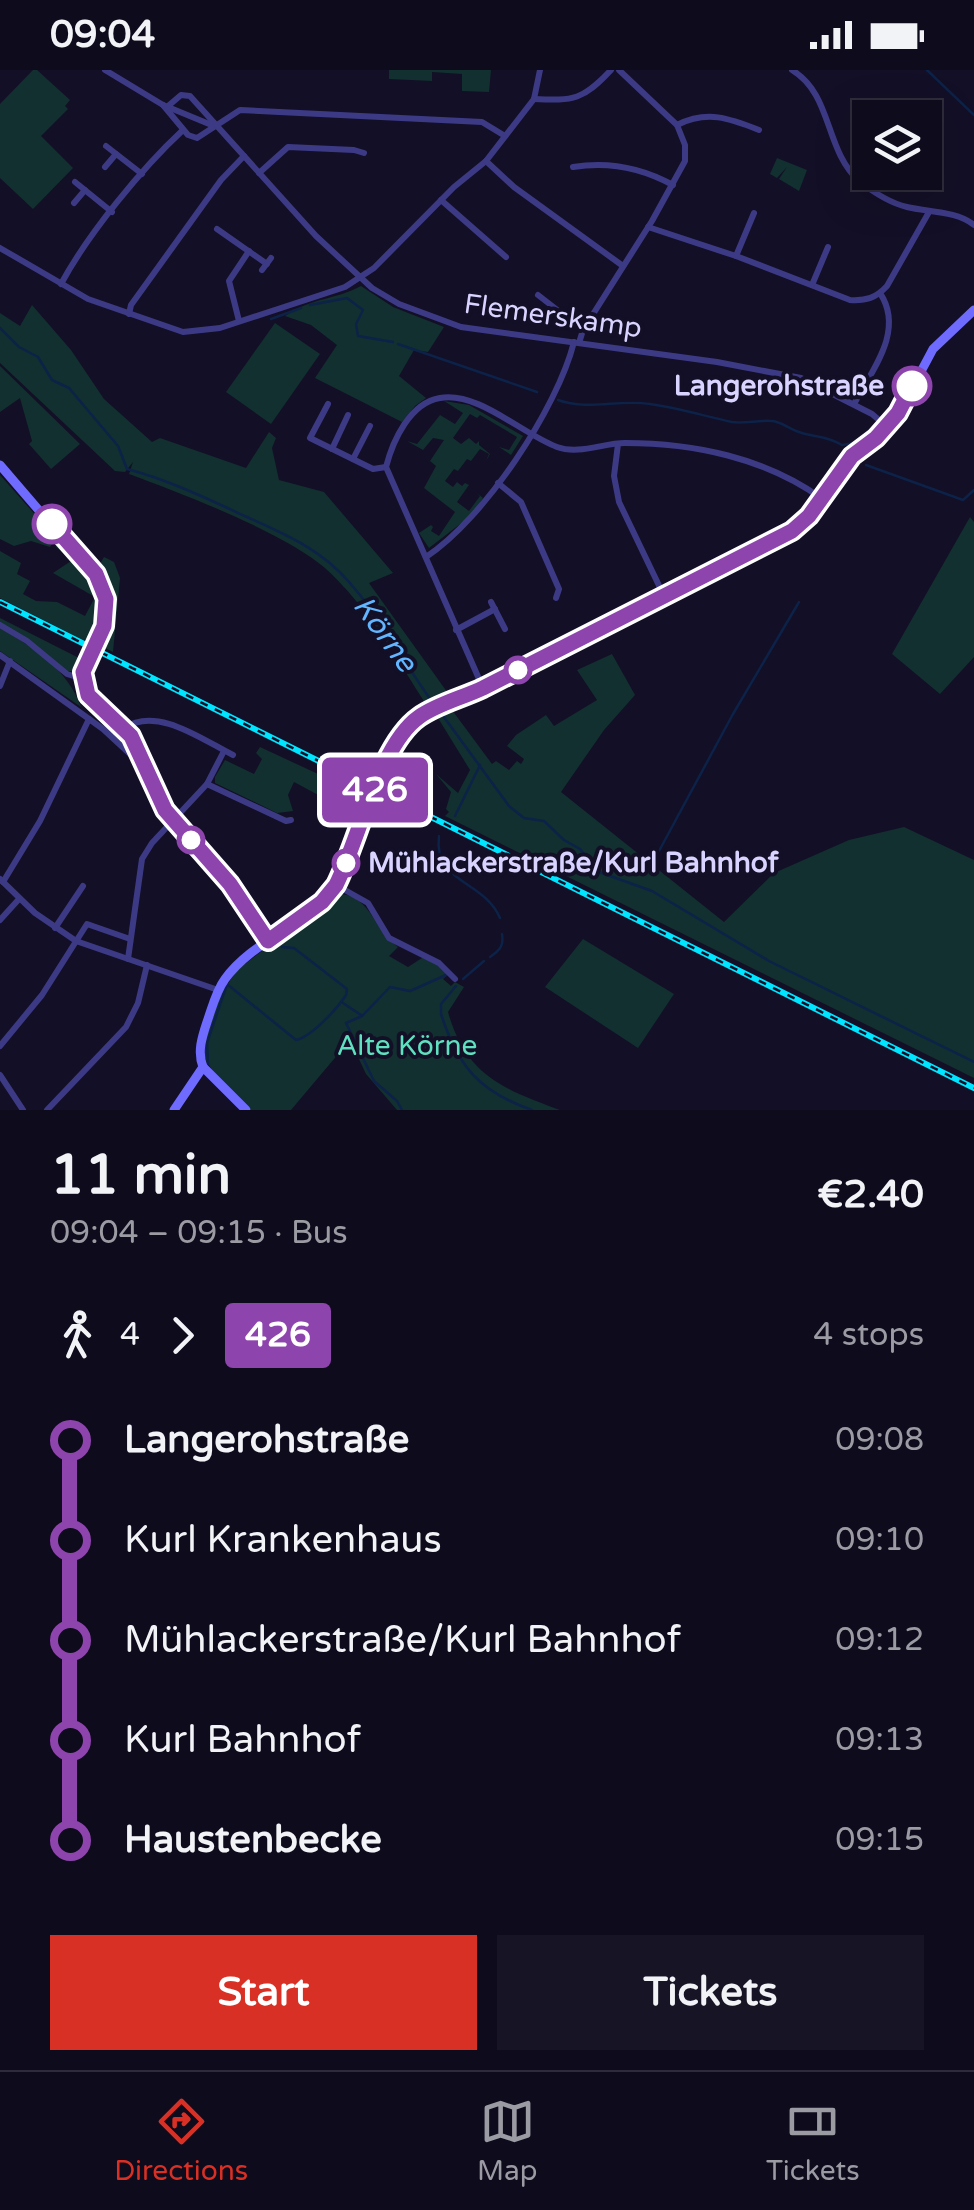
<!DOCTYPE html>
<html lang="en">
<head>
<meta charset="utf-8">
<style>
  :root { --surface:#0e0b1c; --page:#171425; --text:#f1f3f6; --muted:#9b9ba3; --line:#2e2b3b; --accent:#d93025 }
  body { margin:0; font-family:"Varela Round",sans-serif; background:var(--page); color:var(--text); height:100vh; display:flex; flex-direction:column; font-size:38px; white-space:nowrap }
  * { box-sizing:border-box; margin:0 }
  p { font-size:32px; color:var(--muted) }
  .icon { flex:none; width:55px; height:55px; fill:none; stroke:currentColor; stroke-width:2; stroke-linecap:round; stroke-linejoin:round }
  .map { position:relative; height:1040px; overflow:hidden }
  .panel { display:flex; flex-direction:column; background:var(--surface); flex:1 }
  .panel>* { flex:none }
  .badge { padding:0 20px; border-radius:8px; font-size:35px; line-height:65px }
  .tools { position:absolute; left:852px; top:30px; display:grid; gap:20px }
  .tools a { display:grid; place-items:center; width:90px; height:90px; border-radius:0px; background:var(--surface); box-shadow:0 10px 40px #0002,0 0 0 2px var(--line); font-size:50px }
  .map>.badge { position:absolute; translate:-50% -50%; box-shadow:0 0 0 5px #fff }
  .legs { display:flex; align-items:center; gap:15px; height:110px; padding:0 50px; font-size:32px }
  .legs p { margin-inline-start:auto }
  .headline { display:flex; align-items:center; justify-content:space-between; height:170px; padding:0 50px }
  h1 { font-size:55px; font-weight:700; line-height:75px }
  .button { display:flex; gap:20px; margin-top:auto; padding:20px 50px }
  .button a { flex:1; height:115px; border-radius:0px; background:var(--accent); color:#fff; font-size:40px; font-weight:700; line-height:115px; text-align:center }
  .button a+a { background:var(--page); color:var(--text) }
  ul { padding:0 50px; list-style:none }
  li { display:flex; align-items:center; gap:35px; height:100px; font-size:38px }
  li i { display:grid; place-items:center; width:15px; height:100%; margin:0 12px; background:currentColor }
  li i::after { content:''; width:25px; height:25px; margin:-12px; border:8px solid; border-radius:50%; background:var(--surface) }
  li p { margin-inline-start:auto }
  li:first-child i { background:linear-gradient(#0000 50%,currentColor 0) }
  li:last-child i { background:linear-gradient(currentColor 50%,#0000 0) }
  .status { display:flex; justify-content:space-between; align-items:center; height:70px; padding:0 50px; background:var(--surface); direction:ltr }
  .status svg { height:28px; fill:currentColor }
  .menu { display:flex; justify-content:space-around; align-items:center; height:140px; border-top:2px solid var(--line); background:var(--surface); font-size:28px; color:var(--muted) }
  .menu a { display:grid; justify-items:center; gap:5px }
  .menu .current { color:var(--accent) }
  .map>svg:first-child { display:block }
  .green { fill:#12302f }
  .lines { fill:none; stroke-linecap:round; stroke-linejoin:round }
  .stream { stroke:#0c2248; stroke-width:2.5 }
  .street { stroke:#3d3a85; stroke-width:6 }
  .secondary { stroke:#6f6bff; stroke-width:9 }
  .rail-casing { stroke:#00e5ff; stroke-width:6 }
  .rail { stroke:#130f26; stroke-width:2.5; stroke-dasharray:8; stroke-linecap:butt }
  .line-1-casing { stroke:#fff; stroke-width:22 }
  .line-1 { stroke:#8e44ad; stroke-width:15 }
  .stop-1-dot { fill:#fff; stroke:#8e44ad; stroke-width:5 }
  .labels { text-anchor:middle; dominant-baseline:central; stroke-width:8; stroke-linejoin:round; paint-order:stroke }
  .street-label { font-size:28px; fill:#d9d4ff; stroke:#130f26 }
  .stop-label { font-size:28px; font-weight:bold; fill:#d9d4ff; stroke:#130f26; text-anchor:end }
  .park-label { font-size:28px; fill:#5fe0c0; stroke:#130f26 }
  .water-label { font-size:30px; font-style:italic; fill:#62b6ff; stroke:#130f26 }
</style>
</head>
<body>
<div class="status"><b>09:04</b><svg viewBox="0 0 49 12"><path d="M0 12V9h3v3zM5 12V6h3v6zM10 12V3h3v9zM15 12V0h3v12zM26 1h20v11H26zM47 4h2v5h-2z"/></svg></div>
<div class="map">
<svg width="974" height="1040" viewBox="0 0 974 1040">
  <rect width="100%" height="100%" fill="#130f26"/>
  <g class="green">
    <path d="M33 0H37L70 30 65 36 68 39 41 66 73 98 33 139 0 108V34Z"/>
    <path d="M389 0H491L489 22 462 21V4L432 2V11L389 9Z"/>
    <path d="M777 88 807 100 799 121 779 109 787 97 777 108 770 104Z"/>
    <path d="M361 216 393 237 444 257 428 282 414 280 399 306 426 328 415 336 402 352 315 308 337 275 311 255 285 246C315 226 333 231 361 216Z"/>
    <path d="M32 235 71 280 104 329 152 372 160 368 246 398 269 362 276 368 272 378 279 410 324 422 393 503 369 513 450 626 427 636C397 589 367 536 325 498 283 462 183 424 129 404L133 392 125 402 115 401 0 293V243L20 256Z"/>
    <path d="M275 253 320 284 271 354 226 322Z"/>
    <path d="M0 296 80 374 51 399 29 374 32 371 20 328 0 342Z"/>
    <path d="M444 331 469 335 523 366 511 385 499 377 509 380 517 367 480 345 477 348 470 344 453 368 461 374 469 368 476 374 479 371V375L490 384 486 391 489 384 480 379 471 391 467 389 458 401 454 399 445 411 453 417 457 412 462 416 465 413 469 415 457 432 469 441 480 426 477 423 483 428 473 444 429 478 419 463 431 455 433 457 431 461 439 466 455 442 424 418 436 396 430 391 444 370 433 368 423 380 407 371 417 374 440 345 455 354 463 343Z"/>
    <path d="M0 405 70 484 68 486 56 477 54 471 50 477 31 471 14 476 0 469Z"/>
    <path d="M970 447 974 452V587L940 624 892 584Z"/>
    <path d="M0 481 21 493 17 504 30 511 23 524 36 531 57 532 85 546 95 527 53 503 74 489C96 514 107 537 92 568L83 570 0 528Z"/>
    <path d="M104 487 114 492 120 508 113 582 101 576C113 547 115 524 98 497Z"/>
    <path d="M0 548 83 590 74 601H66L0 553Z"/>
    <path d="M0 558C33 577 68 600 81 637L0 581Z"/>
    <path d="M612 584 635 625 604 660 561 722 724 852 774 803 849 770 904 757 974 790V1008L445 746 449 742 446 739 451 722 436 704 458 723 470 700 438 648 452 640 492 694 496 691 509 700 517 691 521 694 524 689 507 676 516 665 546 645 554 656 597 630 577 600Z"/>
    <path d="M260 677 331 710 322 727 294 712 288 725 293 741 277 743 215 713V707L225 690 254 704 262 689 256 683Z"/>
    <path d="M342 824C371 828 375 861 398 877L389 886 408 897 425 886 449 904 443 909 451 916 455 912 464 917 448 942C466 1006 504 1019 560 1040H397L366 1004 350 970 291 1040H251L214 1003 204 987 206 968 221 924 237 900 329 830Z"/>
    <path d="M583 869 674 924 638 978 545 917Z"/>
  </g>
  <g class="lines">
    <g class="stream">
      <path d="M927 0 974 45"/>
      <path d="M310 235 347 228 363 240 356 254 358 266 393 272"/>
      <path d="M271 249 301 238"/>
      <path d="M0 258 19 277 38 287 52 310 69 318 118 376 127 399C169 410 208 429 247 447 285 464 322 480 349 512 383 550 405 596 436 637"/>
      <path d="M398 274 537 322"/>
      <path d="M558 330C589 341 618 329 650 334 679 338 704 346 732 352 744 354 758 350 771 351 781 351 789 359 799 362 816 368 825 365 842 375L854 373"/>
      <path d="M866 395 963 430 974 420"/>
      <path d="M441 643 509 736 524 748 544 751 564 770 580 779 599 802 652 821 769 891 974 992"/>
      <path d="M455 746 480 695"/>
      <path d="M439 766C433 813 484 810 500 848"/>
      <path d="M659 781 733 644 799 532"/>
      <path d="M490 887C500 880 504 876 502 864"/>
      <path d="M463 909 484 891"/>
      <path d="M456 916 441 934V944C458 997 480 1022 532 1040"/>
      <path d="M343 933 361 945"/>
      <path d="M208 994 207 973 227 914 296 970C311 967 337 939 346 925L347 919 294 878 282 877"/>
      <path d="M402 1040 397 1031 374 1011 346 953 362 946 390 917 410 921 446 905"/>
    </g>
    <g class="street">
      <path d="M105 0 163 35 214 56"/>
      <path d="M792 0C833 25 824 79 859 111 873 122 890 133 907 137 928 142 957 141 974 155"/>
      <path d="M534 29C574 31 583 30 611 0"/>
      <path d="M163 35 188 65 197 68 240 40 482 52 505 66"/>
      <path d="M167 37 181 25 190 26 316 166 372 218 399 234 461 257 717 292 801 308 872 344 886 356"/>
      <path d="M677 55C707 40 729 48 759 60"/>
      <path d="M106 76 142 104"/>
      <path d="M486 91 514 117 623 196"/>
      <path d="M105 97 116 84"/>
      <path d="M573 97C609 91 642 98 673 115"/>
      <path d="M259 103 288 77 354 80 364 83"/>
      <path d="M75 112 112 142"/>
      <path d="M441 130 506 187"/>
      <path d="M74 133 85 120"/>
      <path d="M648 157 736 186 850 230C866 231 876 228 887 216L929 142"/>
      <path d="M217 159 267 194"/>
      <path d="M0 178 88 229 183 262 220 258 345 217 374 198 454 117 486 91 534 29 540 0"/>
      <path d="M736 186 754 143"/>
      <path d="M262 200 271 188"/>
      <path d="M61 214C88 164 141 99 183 60"/>
      <path d="M812 215 828 177"/>
      <path d="M538 225 583 260"/>
      <path d="M129 244 131 235 221 110 244 86"/>
      <path d="M239 251 229 211 249 181"/>
      <path d="M579 273 583 260 652 151 685 91V75L677 55 619 0"/>
      <path d="M328 334 310 368 373 399 386 397"/>
      <path d="M854 334C872 300 905 261 880 223"/>
      <path d="M618 374 614 406 619 432 664 526"/>
      <path d="M332 379 348 345"/>
      <path d="M353 389 370 356"/>
      <path d="M498 413 521 432 559 519 556 528"/>
      <path d="M426 487C484 449 557 339 574 272"/>
      <path d="M491 532 505 559"/>
      <path d="M0 555 27 571 67 604 83 609"/>
      <path d="M456 560 495 539"/>
      <path d="M0 585 103 659 130 684 139 685"/>
      <path d="M0 616 10 591"/>
      <path d="M483 618 386 397C393 370 410 333 440 328 478 321 522 364 557 377 579 385 603 373 625 373 694 373 765 388 821 428"/>
      <path d="M124 658C157 636 201 669 233 685"/>
      <path d="M207 714 224 681"/>
      <path d="M0 809 35 843 76 871 218 920"/>
      <path d="M3 812 40 751 89 649"/>
      <path d="M336 815 368 833 389 868 439 893 455 909"/>
      <path d="M0 850 19 829"/>
      <path d="M55 858 83 816"/>
      <path d="M128 889 142 789 152 773 207 714 286 751 291 750"/>
      <path d="M0 976 42 925 87 854 130 869"/>
      <path d="M0 1005 23 1040"/>
      <path d="M47 1040 126 957 138 933 147 895"/>
    </g>
    <g class="secondary">
      <path d="M879 363 902 337 933 279 974 240"/>
      <path d="M0 395 103 515 107 543 104 557 83 602 89 628 131 666 165 740 230 814 269 871"/>
      <path d="M203 997 246 1040"/>
      <path d="M174 1040 203 997C197 982 202 967 207 952 212 938 216 921 225 909 256 866 316 854 340 806L395 674 419 647 483 618 792 461C827 434 840 382 880 362"/>
    </g>
    <defs>
      <path id="rail" d="M0 532 974 1018"/>
    </defs>
    <use href="#rail" class="rail-casing"/>
    <use href="#rail" class="rail"/>
  </g>
  <g class="lines">
    <defs>
      <path id="line-1" d="M52 454 96 504 106 529 104 556 83 602 88 625 131 666 165 740 230 814 268 871 322 832 336 815C359 770 379 675 419 647 437 634 462 628 483 618L792 461 809 446 852 386 876 368 898 343 912 316"/>
    </defs>
    <use href="#line-1" class="line-1-casing"/>
    <use href="#line-1" class="line-1"/>
  </g>
  <g class="stop-1-dot">
    <circle cx="912" cy="316" r="18"/>
    <circle cx="52" cy="454" r="18"/>
    <circle cx="518" cy="600" r="12"/>
    <circle cx="191" cy="770" r="12"/>
    <circle cx="346" cy="793" r="12"/>
  </g>
  <g class="labels">
    <g class="street-label">
      <text transform="translate(553 246) rotate(8)">Flemerskamp</text>
    </g>
    <g class="stop-label">
      <text x="884" y="316">Langerohstraße</text>
      <text x="368" y="793" text-anchor="start">Mühlackerstraße/Kurl Bahnhof</text>
    </g>
    <g class="park-label">
      <text x="407" y="976">Alte Körne</text>
    </g>
    <g class="water-label">
      <text transform="translate(385 564) rotate(54)">Körne</text>
    </g>
  </g>
</svg>
<div class="tools">
<a><svg class="icon" aria-label="layers" viewBox="0 0 24 24"><path d="M12 4l9 5-9 5-9-5zM3 14l9 5 9-5"/></svg></a>
</div>
<b class="badge" style="left:375px;top:720px;background:#8e44ad;color:#fff">426</b>
</div>
<section class="panel">
<div class="headline"><div><h1>11 min</h1><p>09:04 – 09:15 · Bus</p></div><b>€2.40</b></div>
<div class="legs"><svg class="icon" aria-label="walk" viewBox="0 0 24 24"><circle cx="13" cy="4" r="2"/><path d="M13 8l-2 6 4 7M11 14l-3 7M7 12l3-4h3l4 4"/></svg>4<svg class="icon" aria-label="forward" viewBox="0 0 24 24"><path d="M9 5l7 7-7 7"/></svg><b class="badge" style="background:#8e44ad;color:#fff">426</b><p>4 stops</p></div>
<ul>
<li><i style="color:#8e44ad"></i><b>Langerohstraße</b><p>09:08</p></li>
<li><i style="color:#8e44ad"></i><span>Kurl Krankenhaus</span><p>09:10</p></li>
<li><i style="color:#8e44ad"></i><span>Mühlackerstraße/Kurl Bahnhof</span><p>09:12</p></li>
<li><i style="color:#8e44ad"></i><span>Kurl Bahnhof</span><p>09:13</p></li>
<li><i style="color:#8e44ad"></i><b>Haustenbecke</b><p>09:15</p></li>
</ul>
<div class="button"><a>Start</a><a>Tickets</a></div>
</section>
<nav class="menu">
<a class="current"><svg class="icon" aria-label="directions" viewBox="0 0 24 24"><path d="M12 3l9 9-9 9-9-9zM9 14v-3h6M13 9l2 2-2 2"/></svg>Directions</a>
<a><svg class="icon" aria-label="map" viewBox="0 0 24 24"><path d="M3 6l6-2 6 2 6-2v14l-6 2-6-2-6 2zM9 4v14M15 6v14"/></svg>Map</a>
<a><svg class="icon" aria-label="tickets" viewBox="0 0 24 24"><path d="M3 7h18v10H3zM15 7v10"/></svg>Tickets</a>
</nav>
</body>
</html>
